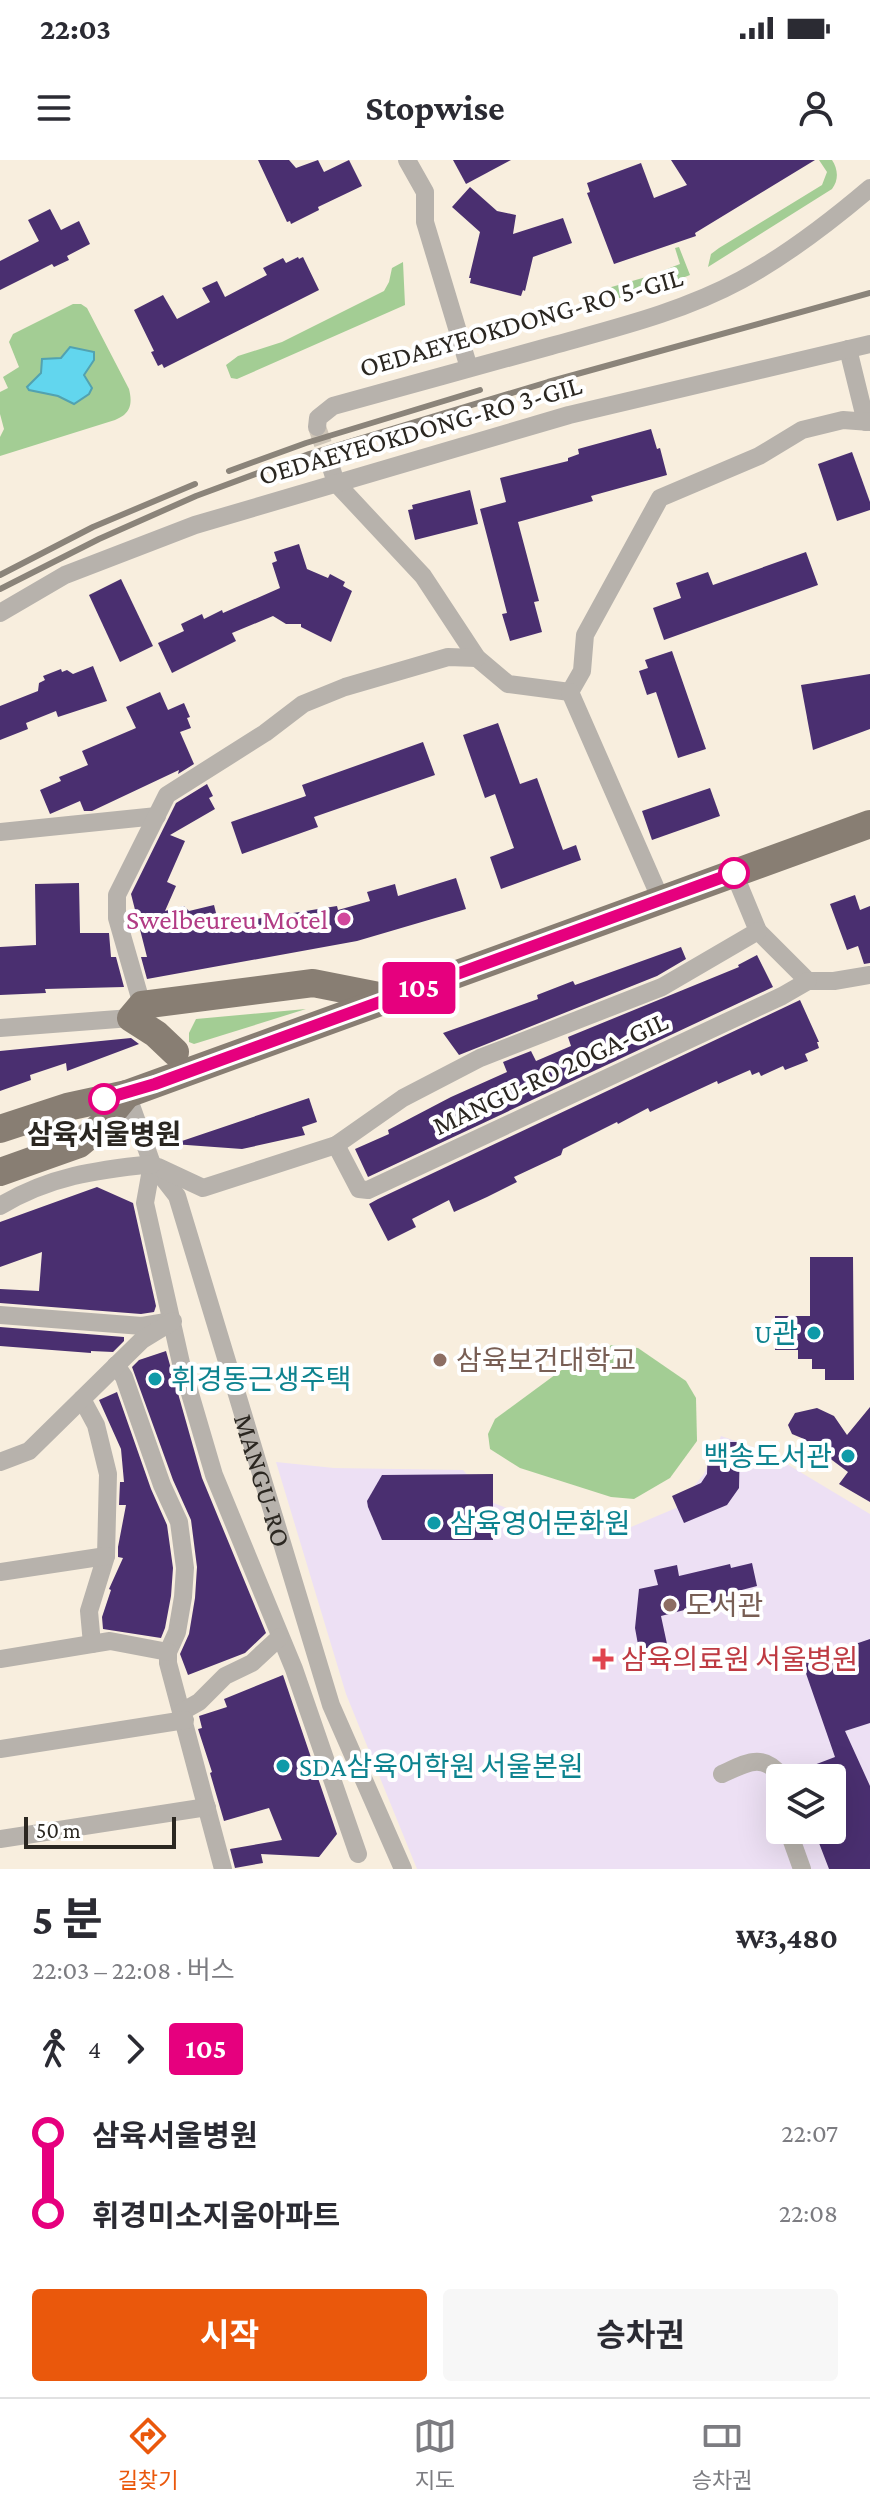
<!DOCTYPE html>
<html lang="ko">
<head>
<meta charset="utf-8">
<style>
  :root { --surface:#fff; --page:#f7f7f7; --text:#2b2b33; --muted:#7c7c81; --line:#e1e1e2; --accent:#ea580c }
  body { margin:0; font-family:"Crimson Pro","Noto Sans KR",serif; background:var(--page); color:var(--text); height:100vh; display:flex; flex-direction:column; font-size:30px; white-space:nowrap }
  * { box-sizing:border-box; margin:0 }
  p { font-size:26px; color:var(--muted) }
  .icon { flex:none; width:44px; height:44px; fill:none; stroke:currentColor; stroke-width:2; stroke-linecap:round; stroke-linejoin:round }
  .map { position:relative; height:1709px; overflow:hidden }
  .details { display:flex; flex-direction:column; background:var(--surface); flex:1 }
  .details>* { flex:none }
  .badge { padding:0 16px; border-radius:6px; font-size:28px; line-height:52px }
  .tools { position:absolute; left:766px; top:1604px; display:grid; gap:16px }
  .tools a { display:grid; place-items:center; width:80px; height:80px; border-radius:8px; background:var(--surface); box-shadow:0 8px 32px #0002; font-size:40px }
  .scale { position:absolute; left:24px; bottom:20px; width:152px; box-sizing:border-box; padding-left:8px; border:4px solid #2b2721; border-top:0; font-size:22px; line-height:28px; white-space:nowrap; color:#2b2721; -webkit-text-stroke:6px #fff; paint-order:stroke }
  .map>.badge { position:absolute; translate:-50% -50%; box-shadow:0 0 0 4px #fff }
  .legs { display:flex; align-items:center; gap:12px; height:88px; padding:0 32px; font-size:26px }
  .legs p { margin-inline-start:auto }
  .overview { display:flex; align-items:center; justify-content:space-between; height:136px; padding:0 32px }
  h1 { font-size:44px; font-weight:700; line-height:60px }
  .cta { display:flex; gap:16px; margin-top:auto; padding:16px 32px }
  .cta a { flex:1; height:92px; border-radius:8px; background:var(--accent); color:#fff; font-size:32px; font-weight:700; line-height:92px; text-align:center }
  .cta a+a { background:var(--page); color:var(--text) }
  ul { padding:0 32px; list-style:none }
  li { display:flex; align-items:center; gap:28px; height:80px; font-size:30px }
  li i { display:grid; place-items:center; width:12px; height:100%; margin:0 10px; background:currentColor }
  li i::after { content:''; width:20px; height:20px; margin:-10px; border:6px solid; border-radius:50%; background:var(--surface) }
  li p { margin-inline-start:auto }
  li:first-child i { background:linear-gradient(#0000 50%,currentColor 0) }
  li:last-child i { background:linear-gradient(currentColor 50%,#0000 0) }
  .status { display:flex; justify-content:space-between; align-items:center; height:56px; padding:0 40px; background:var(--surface); direction:ltr }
  .status svg { height:22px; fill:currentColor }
  header { display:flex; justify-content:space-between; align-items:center; height:104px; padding:0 32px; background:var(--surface); font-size:36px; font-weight:700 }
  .dock { display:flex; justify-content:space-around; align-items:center; height:112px; border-top:2px solid var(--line); background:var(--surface); font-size:22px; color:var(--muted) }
  .dock a { display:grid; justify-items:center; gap:4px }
  .dock .on { color:var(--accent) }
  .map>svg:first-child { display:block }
  .medical { fill:#ede0f4; fill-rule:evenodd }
  .green { fill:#a3cd94 }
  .water { fill:#62d6ee; stroke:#52a2b0; stroke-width:2 }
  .building { fill:#4a2f70 }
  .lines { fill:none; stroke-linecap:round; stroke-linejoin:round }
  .minor-tunnel { stroke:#cfc6b8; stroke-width:18; stroke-dasharray:18 9; stroke-linecap:butt }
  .minor { stroke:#b7b2ac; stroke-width:18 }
  .primary { stroke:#887e73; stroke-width:28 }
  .rail { stroke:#8b847a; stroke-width:6 }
  .line-1-casing { stroke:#fff; stroke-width:18 }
  .line-1 { stroke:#e6007e; stroke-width:12 }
  .stop-1-dot { fill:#fff; stroke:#e6007e; stroke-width:4 }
  .hotel-dot { fill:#d1479c; stroke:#fff; stroke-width:3 }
  .culture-dot { fill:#0f9aa8; stroke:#fff; stroke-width:3 }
  .education-dot { fill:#8d6e63; stroke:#fff; stroke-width:3 }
  .health-dot { fill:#e0444e; stroke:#fff; stroke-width:3 }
  .labels { text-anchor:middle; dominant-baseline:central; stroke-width:8; stroke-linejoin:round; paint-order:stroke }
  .street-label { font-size:28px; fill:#2b2721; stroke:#fff }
  .hotel-label { font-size:28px; fill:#b23c85; stroke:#fff; text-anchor:end }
  .stop-label { font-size:28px; font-weight:bold; fill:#2b2721; stroke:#fff }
  .culture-label { font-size:28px; fill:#0d838f; stroke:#fff; text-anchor:start }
  .education-label { font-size:28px; fill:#785e54; stroke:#fff; text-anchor:start }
  .health-label { font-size:28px; fill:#be3a42; stroke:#fff; text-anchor:start }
</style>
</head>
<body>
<div class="status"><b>22:03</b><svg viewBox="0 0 49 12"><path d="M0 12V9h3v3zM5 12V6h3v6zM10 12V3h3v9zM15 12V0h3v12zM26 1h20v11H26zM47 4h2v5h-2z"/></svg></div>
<header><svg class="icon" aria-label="menu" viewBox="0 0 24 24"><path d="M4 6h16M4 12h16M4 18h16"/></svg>Stopwise<svg class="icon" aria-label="person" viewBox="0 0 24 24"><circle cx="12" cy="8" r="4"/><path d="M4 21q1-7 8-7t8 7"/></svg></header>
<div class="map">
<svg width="870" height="1709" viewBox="0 0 870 1709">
  <rect width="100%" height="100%" fill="#f8eede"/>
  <path class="medical" d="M721 1276 767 1292 870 1354V1709H417L346 1534 276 1302 334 1308 463 1310 491 1342 546 1363 594 1371 624 1370 676 1348 704 1314ZM780 1618H832V1670H780Z"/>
  <g class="green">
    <path d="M819 0H832C838 9 839 20 832 29L708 107 711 94 719 88 822 25 827 12Z"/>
    <path d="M679 87 690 115 667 124 662 111 680 104 675 88Z"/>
    <path d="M403 102 405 145 237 219 231 218 226 205 238 196 282 182 384 131 389 122 392 108Z"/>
    <path d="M646 117 649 130 612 140 608 128Z"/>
    <path d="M73 144H81L87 148 129 229C133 245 130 254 115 260L0 296V277L4 269 0 254V232L8 228 3 217 19 207 9 182 13 174Z"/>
    <path d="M306 849 194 884 189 882V873L196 859Z"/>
    <path d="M612 1185 638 1188 686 1221 696 1238 697 1281 670 1318 634 1339 611 1337 520 1308 490 1289 488 1274 495 1259 563 1209 588 1194Z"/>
  </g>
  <path class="water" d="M70 187 94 192V200L84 215 92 228 89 234 74 244 58 236 29 230 27 227 41 213 42 199 61 198Z"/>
  <g class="building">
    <path d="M258 0H289L296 8 318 0 324 12 349 0 362 26 318 47 319 50 291 64 290 61 287 62Z"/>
    <path d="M453 0H511L466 24Z"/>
    <path d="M671 0H815L695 73 696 76 614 104 587 33 590 32 587 23 641 3 654 38 687 25Z"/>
    <path d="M470 27 497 51 516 55 513 74 563 58 572 83 533 97 525 131 523 130 521 136 470 123 471 118H469L480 72 452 47Z"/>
    <path d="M50 49 61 70 79 61 90 84 67 96 69 100 54 107 52 104 0 130V101L39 81 28 60Z"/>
    <path d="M298 97 299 99 303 97 319 130 164 208 162 204 158 206 151 192 154 191 134 150 163 135 177 159 210 142 202 128 217 121 225 137 267 115 263 108 283 98 286 103Z"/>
    <path d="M651 269 657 289 660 288 667 315 591 336 593 341 518 362 539 441 534 442 542 472 510 481 502 454 507 453 480 349 506 342 500 318 568 301V298L579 294 578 289Z"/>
    <path d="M852 292 870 342V350L837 361 818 304Z"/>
    <path d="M470 330 478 364 415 380 408 350 413 349 412 345Z"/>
    <path d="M299 384 307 409 328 418 330 414 345 422 343 426 352 431 331 482 301 467V464H286L273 456 232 473 236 481 172 513 158 483 184 471 181 464 202 454 204 459 222 450 223 453 280 428 272 403 277 401 274 392Z"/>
    <path d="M806 392 818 425 664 480 653 448 681 438 676 423 708 412 713 425Z"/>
    <path d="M121 419 153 486 120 502 89 435Z"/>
    <path d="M672 491 706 589 678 598 656 532 647 535 639 511 648 508 645 500Z"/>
    <path d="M93 506 107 541 58 557 56 551 26 563 28 569 0 580V546L38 531 39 523 45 520 43 516 61 509 62 512 67 510 73 514Z"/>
    <path d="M870 514V569L813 590 801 525Z"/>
    <path d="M160 532 168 550 184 543 190 557 187 558 191 568 180 572 194 604 178 614 179 610 92 651H84L80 641 50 654 40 630 61 621 59 617 88 605 82 591 136 568 126 547Z"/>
    <path d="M498 563 520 624 537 618 563 690 576 685 581 700 501 729 490 697 514 688 495 634 485 638 463 575Z"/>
    <path d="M423 582 435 615 314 657 318 667 242 694 231 662 306 636 302 625Z"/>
    <path d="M207 624 213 636 209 638 215 649 170 675 185 681 167 722 176 726 165 751 184 746 189 751 214 745 219 765 337 746 338 750 370 741 367 732 395 724 398 736 456 718 466 749 357 781 147 819 141 797H147L131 734 176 643Z"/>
    <path d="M710 628 720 656 652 680 642 651Z"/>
    <path d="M79 723 80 773H109L111 797H116L124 827 45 829 46 833 0 835V787L36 785 35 724Z"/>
    <path d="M855 735 860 750 870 746V803L864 804 858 786 847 790 830 744Z"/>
    <path d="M681 787 686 799 657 816 459 895 443 873 538 839 537 835 573 821 575 825Z"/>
    <path d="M757 795 773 827 368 1017 355 989 389 974 388 970 451 937 507 912 503 902 531 891 536 901 571 886 568 877 739 807 738 805Z"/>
    <path d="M800 840 819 882H817L819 888 805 894 808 901 785 910 783 906 761 916 759 912 752 915 750 910 718 924 717 921 650 952 648 948 618 964 617 962 563 989 561 995 514 1017 517 1022 487 1037 454 1052 449 1040 412 1059 416 1067 388 1081 369 1044 378 1039Z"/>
    <path d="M131 878 139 884 67 911 66 903 30 915 31 920 0 931V891Z"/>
    <path d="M309 938 317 962 302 967 305 975 242 989 173 984Z"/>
    <path d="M97 1027 133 1043 156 1146 154 1152 141 1154 0 1143V1129L39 1131 42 1092 0 1107V1062Z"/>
    <path d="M810 1097H853L854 1220H825V1209H812V1199H798V1190H775V1156H810Z"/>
    <path d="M0 1167 124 1177V1181L113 1192 91 1191V1193L0 1186Z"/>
    <path d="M166 1191 202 1318 266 1473 245 1493 188 1515 180 1494 189 1474 195 1438 197 1407 191 1360 173 1320 132 1207 139 1200Z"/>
    <path d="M117 1232 151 1329 167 1365 173 1408 171 1436 165 1468 161 1478 103 1469 102 1457 111 1430 109 1429 123 1398 118 1397V1387L126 1345H119L120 1322H124L121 1289 99 1240Z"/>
    <path d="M870 1247V1342L839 1324 848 1312 804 1279 792 1274 788 1265 795 1253 817 1248 834 1256 847 1275Z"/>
    <path d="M708 1282H740L739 1328 727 1345 684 1363 672 1336 701 1323 707 1314Z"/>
    <path d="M493 1314V1380H382L368 1347 367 1341 382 1315Z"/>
    <path d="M752 1403 757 1426 738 1431 739 1436 661 1456 667 1484 639 1490 635 1468 639 1429 658 1425 654 1410 677 1405 679 1416 730 1404 731 1408Z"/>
    <path d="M870 1479V1563L845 1571 870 1626V1709H829L814 1670H832V1618H795L793 1613 835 1597 802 1502Z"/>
    <path d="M283 1515 337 1674 319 1697 261 1694 263 1703 235 1708 230 1689 282 1680 269 1648 224 1661 210 1613 212 1612 198 1569 202 1568 199 1556 227 1547 224 1539Z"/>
  </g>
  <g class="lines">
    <path class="minor-tunnel" d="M317 267 330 304"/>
    <g class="minor">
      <path d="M407 0 425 32V62L469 208"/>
      <path d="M848 189 866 262"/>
      <path d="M317 267 318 258 333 246C406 226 478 206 551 186 615 168 682 152 741 120 787 95 830 62 870 28"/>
      <path d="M330 304 336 323 423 416 477 498 508 524 570 532"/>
      <path d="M0 453 65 415 195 365 569 255 870 184"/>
      <path d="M570 532 582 511 585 475 660 338 759 296 802 270 843 260 870 262"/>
      <path d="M570 532 661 740"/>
      <path d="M0 672 157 656"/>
      <path d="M734 713 758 771 808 821H834L870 815"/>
      <path d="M142 845 117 758V735L167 635 265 573 303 544 345 527 448 497 477 498"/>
      <path d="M0 868 131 858"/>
      <path id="s1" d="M127 934 152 1004 177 1036 331 1545 403 1709"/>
      <path d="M336 985 359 1029 368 1030 782 836 808 821"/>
      <path d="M152 1004 145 1043 181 1203 214 1315 294 1509 358 1694"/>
      <path d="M158 1007 203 1028 336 985 403 938 480 898 662 827 758 771"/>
      <path d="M0 1046C50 1016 96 1010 152 1004"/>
      <path d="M0 1155 142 1166 166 1162"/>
      <path d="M116 1205 124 1217 162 1325 179 1362 185 1408 183 1437 177 1472 168 1492V1503L223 1709"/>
      <path d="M82 1239 96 1265 108 1314 106 1396 89 1451 92 1484"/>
      <path d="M0 1302 29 1291 142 1180 173 1161"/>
      <path d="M0 1412 106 1396"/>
      <path d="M0 1499 110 1481 168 1492"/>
      <path d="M183 1551 199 1542 225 1516 252 1503 280 1477"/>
      <path d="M0 1589 185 1560"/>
      <path d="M722 1614C748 1602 763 1592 783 1618"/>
      <path d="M788 1670 802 1709"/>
      <path d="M0 1679 207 1647"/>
    </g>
    <g class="primary">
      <path d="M175 892 156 874 131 858 142 845 313 823 389 838"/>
      <path d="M0 969 67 947 127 934 870 664"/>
      <path d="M0 1012 79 984 102 965 127 934"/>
    </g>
    <g class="rail">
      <path d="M229 311 306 283 480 230"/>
      <path d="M0 415 93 367 195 324"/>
      <path d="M0 429 99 379 196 336 309 294 548 222 870 133"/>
    </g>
  </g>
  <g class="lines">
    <defs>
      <path id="line-1" d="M104 939 155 924 734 713"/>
    </defs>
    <use href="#line-1" class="line-1-casing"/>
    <use href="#line-1" class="line-1"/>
  </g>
  <g class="stop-1-dot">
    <circle cx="734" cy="713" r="14"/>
    <circle cx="104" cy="939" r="14"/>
  </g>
  <circle class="hotel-dot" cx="344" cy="759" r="8"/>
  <g class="culture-dot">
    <circle cx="814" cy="1173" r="8"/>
    <circle cx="155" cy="1219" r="8"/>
    <circle cx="848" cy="1296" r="8"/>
    <circle cx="434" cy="1363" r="8"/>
    <circle cx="283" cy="1606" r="8"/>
  </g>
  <g class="education-dot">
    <circle cx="440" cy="1200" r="8"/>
    <circle cx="670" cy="1445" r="8"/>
  </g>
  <path class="health-dot" d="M599 1487h8v8h8v8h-8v8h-8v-8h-8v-8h8z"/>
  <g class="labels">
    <g class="street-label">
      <text transform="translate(521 162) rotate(-16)">OEDAEYEOKDONG-RO 5-GIL</text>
      <text transform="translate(420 270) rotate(-16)">OEDAEYEOKDONG-RO 3-GIL</text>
      <text transform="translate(550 913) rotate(-25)">MANGU-RO 20GA-GIL</text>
      <text stroke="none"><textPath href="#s1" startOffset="412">MANGU-RO</textPath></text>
    </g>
    <g class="hotel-label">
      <text x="328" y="759">Swelbeureu Motel</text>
    </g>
    <g class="stop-label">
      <text x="104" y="974">삼육서울병원</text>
    </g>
    <g class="culture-label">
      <text x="798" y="1173" text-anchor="end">U관</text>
      <text x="171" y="1219">휘경동근생주택</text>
      <text x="832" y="1296" text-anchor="end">백송도서관</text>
      <text x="450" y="1363">삼육영어문화원</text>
      <text x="299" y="1606">SDA삼육어학원 서울본원</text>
    </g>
    <g class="education-label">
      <text x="456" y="1200">삼육보건대학교</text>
      <text x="686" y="1445">도서관</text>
    </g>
    <g class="health-label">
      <text x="621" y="1499">삼육의료원 서울병원</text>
    </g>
  </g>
</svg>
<div class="tools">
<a><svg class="icon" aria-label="layers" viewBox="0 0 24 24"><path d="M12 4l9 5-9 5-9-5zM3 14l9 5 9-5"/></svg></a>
</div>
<div class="scale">50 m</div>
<b class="badge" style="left:419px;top:828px;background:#e6007e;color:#fff">105</b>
</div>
<section class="details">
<div class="overview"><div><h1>5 분</h1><p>22:03 – 22:08 · 버스</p></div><b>₩3,480</b></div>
<div class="legs"><svg class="icon" aria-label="walk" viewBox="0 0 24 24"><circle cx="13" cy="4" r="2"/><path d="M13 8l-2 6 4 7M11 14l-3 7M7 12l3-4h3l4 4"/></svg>4<svg class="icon" aria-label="forward" viewBox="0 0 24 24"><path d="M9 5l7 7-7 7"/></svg><b class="badge" style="background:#e6007e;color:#fff">105</b></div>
<ul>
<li><i style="color:#e6007e"></i><b>삼육서울병원</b><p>22:07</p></li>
<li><i style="color:#e6007e"></i><b>휘경미소지움아파트</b><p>22:08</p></li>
</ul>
<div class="cta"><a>시작</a><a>승차권</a></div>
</section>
<nav class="dock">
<a class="on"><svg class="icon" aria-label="directions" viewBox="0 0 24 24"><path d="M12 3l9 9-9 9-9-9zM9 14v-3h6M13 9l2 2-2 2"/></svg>길찾기</a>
<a><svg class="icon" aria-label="map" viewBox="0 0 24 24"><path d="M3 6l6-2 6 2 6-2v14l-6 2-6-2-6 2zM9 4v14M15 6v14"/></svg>지도</a>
<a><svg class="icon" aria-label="tickets" viewBox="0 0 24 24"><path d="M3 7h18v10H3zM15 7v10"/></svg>승차권</a>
</nav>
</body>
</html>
